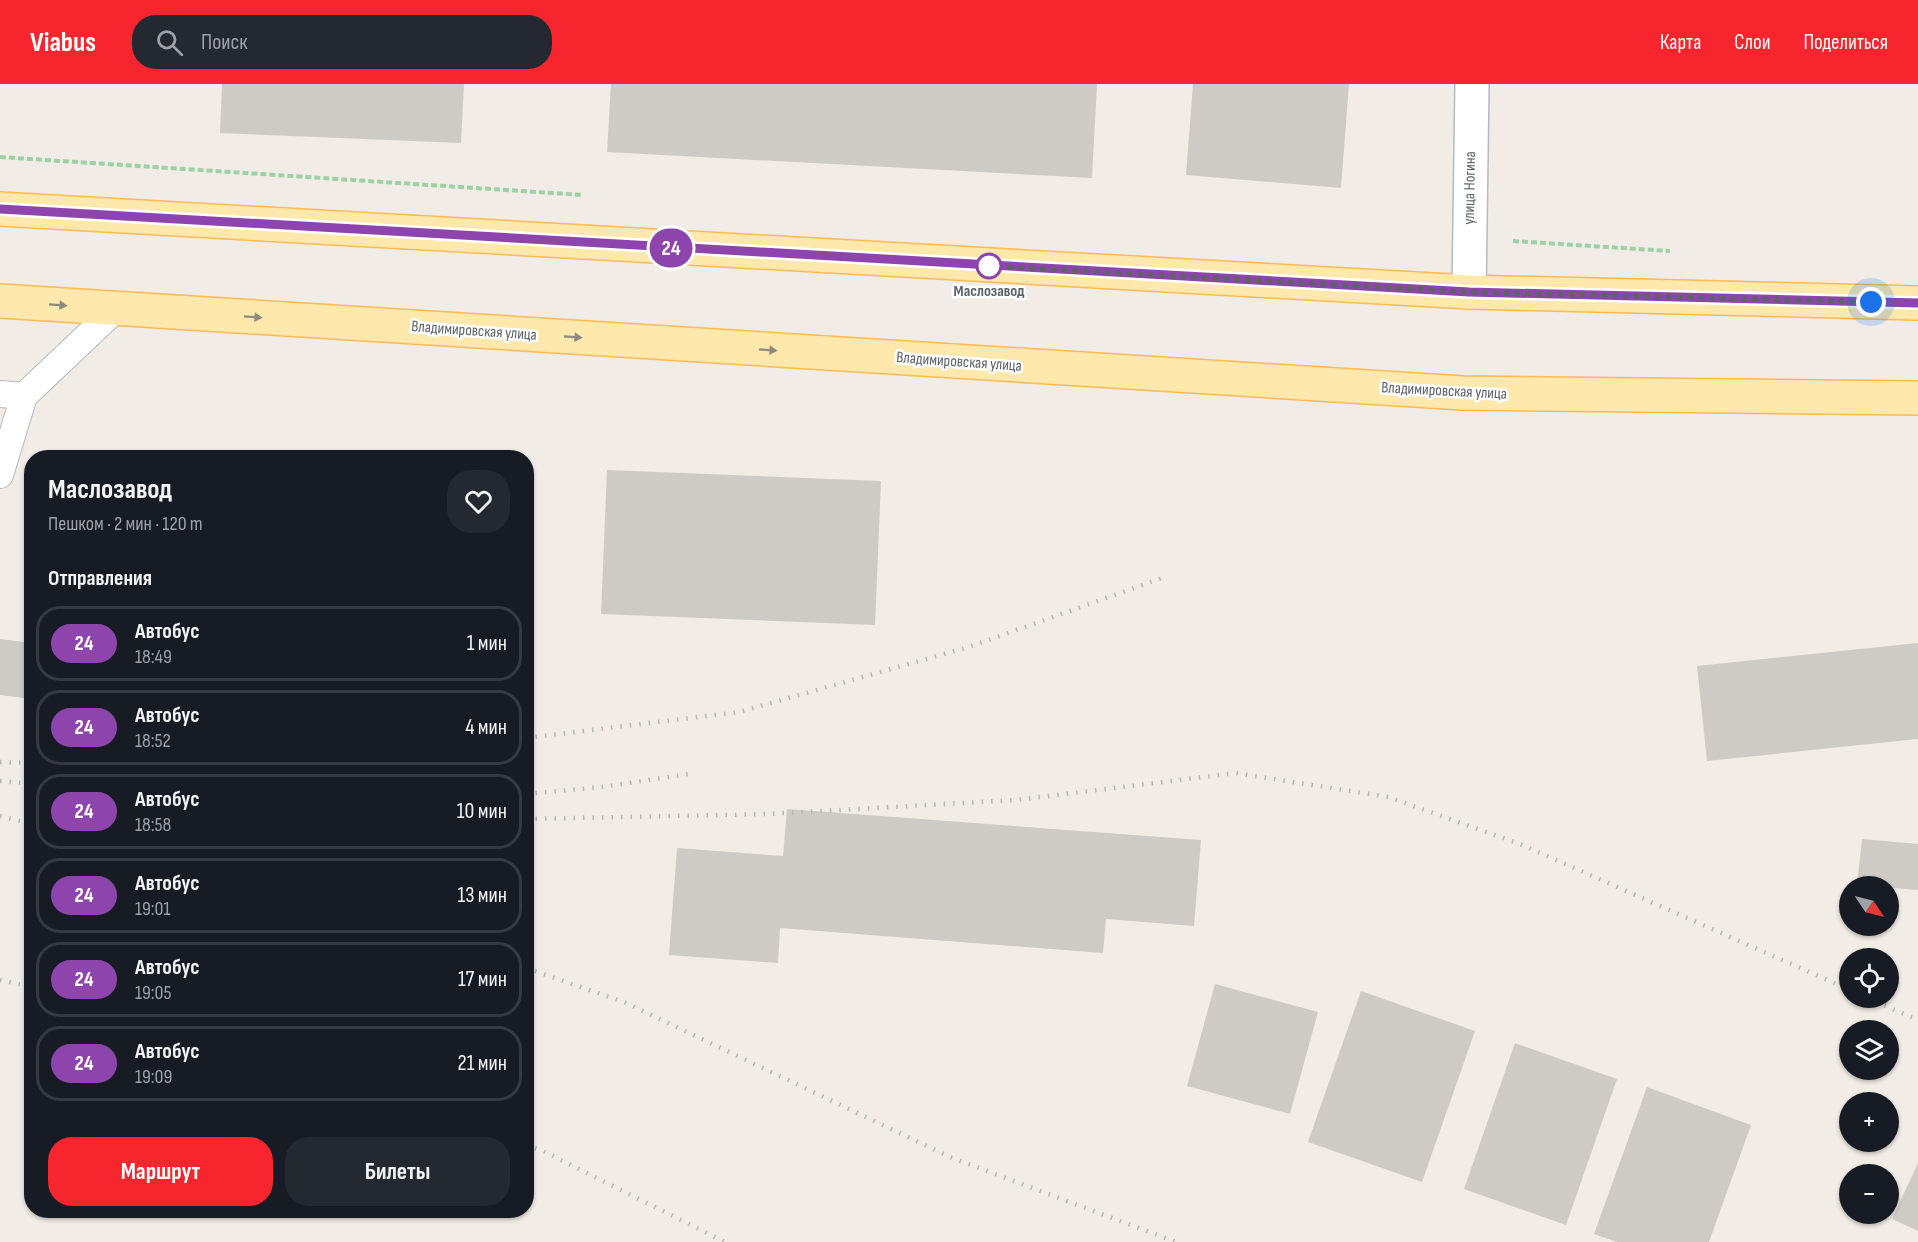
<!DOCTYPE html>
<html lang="ru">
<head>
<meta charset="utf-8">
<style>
  :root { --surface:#171b24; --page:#242831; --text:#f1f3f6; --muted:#9ea1a6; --line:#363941; --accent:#f7252d }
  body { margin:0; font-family:"Sofia Sans Condensed",sans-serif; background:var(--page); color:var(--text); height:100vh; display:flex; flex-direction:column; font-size:22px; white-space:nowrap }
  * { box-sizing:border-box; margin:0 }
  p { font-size:20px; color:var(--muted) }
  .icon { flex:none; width:33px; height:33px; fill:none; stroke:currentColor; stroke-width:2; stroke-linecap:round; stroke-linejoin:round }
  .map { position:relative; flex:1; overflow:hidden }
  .details { position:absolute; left:24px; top:366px; width:510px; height:768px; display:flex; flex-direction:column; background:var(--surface); border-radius:24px; box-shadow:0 2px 4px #0004 }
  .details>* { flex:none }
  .badge { padding:0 12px; border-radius:20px; font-size:21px; line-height:39px }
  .needle { width:39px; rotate:125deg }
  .tools { position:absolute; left:1839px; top:792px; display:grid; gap:12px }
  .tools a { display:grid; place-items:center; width:60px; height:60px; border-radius:50%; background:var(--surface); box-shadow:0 2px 4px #0004; font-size:30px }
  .you { position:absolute; width:30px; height:30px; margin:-15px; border:4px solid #fff; border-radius:50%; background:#1a73e8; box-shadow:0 0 0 9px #1a73e833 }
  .map>.badge { position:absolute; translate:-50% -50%; box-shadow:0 0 0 3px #fff }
  h2 { padding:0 24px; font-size:22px; line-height:54px }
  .round { display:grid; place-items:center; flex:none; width:63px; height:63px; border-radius:24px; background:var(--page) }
  .summary { display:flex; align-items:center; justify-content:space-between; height:102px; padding:0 24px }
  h1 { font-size:28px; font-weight:700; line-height:45px }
  .cta { display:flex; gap:12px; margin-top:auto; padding:12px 24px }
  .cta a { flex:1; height:69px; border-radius:24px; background:var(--accent); color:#fff; font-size:24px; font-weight:700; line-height:69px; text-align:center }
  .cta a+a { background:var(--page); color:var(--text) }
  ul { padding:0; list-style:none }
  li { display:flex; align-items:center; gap:18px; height:75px; margin:0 12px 9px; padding:0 12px; border:3px solid var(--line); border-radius:24px }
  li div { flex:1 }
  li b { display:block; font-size:22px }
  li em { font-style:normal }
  li .badge { min-width:66px; font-weight:700; text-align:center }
  header { display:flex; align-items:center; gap:36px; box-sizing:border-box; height:84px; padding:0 30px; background:var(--accent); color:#fff }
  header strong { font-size:28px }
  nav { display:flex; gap:33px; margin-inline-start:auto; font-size:21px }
  .search { width:420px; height:54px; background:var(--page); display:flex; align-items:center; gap:15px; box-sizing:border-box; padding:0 21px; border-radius:24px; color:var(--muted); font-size:22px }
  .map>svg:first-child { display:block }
  .building { fill:#cecac5 }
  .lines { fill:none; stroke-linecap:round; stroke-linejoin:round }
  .service-casing { stroke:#b6b9bd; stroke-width:28 }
  .minor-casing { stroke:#b6b9bd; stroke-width:36 }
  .primary-casing { stroke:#fdb953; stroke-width:36 }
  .path { stroke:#9bd1a4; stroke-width:4; stroke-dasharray:6 3; stroke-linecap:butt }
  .service { stroke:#fff; stroke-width:26 }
  .minor { stroke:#fff; stroke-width:33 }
  .primary { stroke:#ffe8ac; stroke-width:33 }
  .rail { stroke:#b5b6b7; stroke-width:4.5; stroke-dasharray:1.5 8; stroke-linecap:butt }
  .oneway { fill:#8e8b7c }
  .line-casing { stroke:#fff; stroke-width:14 }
  .line { stroke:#8e44ad; stroke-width:9 }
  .walk { stroke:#5d6367; stroke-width:6; stroke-dasharray:0 10.8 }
  .stop-dot { fill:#fff; stroke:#8e44ad; stroke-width:3 }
  .labels { text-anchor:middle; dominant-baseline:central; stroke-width:5; stroke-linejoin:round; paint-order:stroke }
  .street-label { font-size:16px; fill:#5d6367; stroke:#fff }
  .stop-label { font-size:16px; font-weight:bold; fill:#5d6367; stroke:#fff }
</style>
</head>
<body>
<header>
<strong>Viabus</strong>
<div class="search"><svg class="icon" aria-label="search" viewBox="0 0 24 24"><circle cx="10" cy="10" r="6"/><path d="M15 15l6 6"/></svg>Поиск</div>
<nav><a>Карта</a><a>Слои</a><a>Поделиться</a></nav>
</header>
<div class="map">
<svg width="1918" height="1158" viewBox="0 0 1918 1158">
  <rect width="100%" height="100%" fill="#f1ede6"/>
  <g class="building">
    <path d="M222 0H464L461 59 220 49Z"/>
    <path d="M611 0H1097L1092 94 607 68Z"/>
    <path d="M1193 0H1349L1341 104 1186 91Z"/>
    <path d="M607 386 881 397 875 541 601 530Z"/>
    <path d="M0 555 32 559V615L0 611Z"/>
    <path d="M1918 559V655L1707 677 1697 582Z"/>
    <path d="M787 725 1201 756 1194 842 1106 835 1103 869 780 844 778 879 669 871 677 764 783 772Z"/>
    <path d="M1862 755 1918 760V806L1857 801Z"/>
    <path d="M1215 900 1318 928 1290 1030 1187 1002Z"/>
    <path d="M1361 907 1475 947 1422 1098 1308 1058Z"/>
    <path d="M1515 959 1617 995 1566 1141 1464 1105Z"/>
    <path d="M1647 1003 1751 1041 1709 1158H1617L1594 1150Z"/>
    <path d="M1918 1079V1147L1892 1135Z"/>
  </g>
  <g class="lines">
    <defs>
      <g id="service">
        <path d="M0 310 24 312"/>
        <path d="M0 391 24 312 117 224"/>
      </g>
      <path id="minor" d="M1469 208 1472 0"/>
      <g id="primary">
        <path d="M0 125 1469 208 1918 219"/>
        <path d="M0 217 1463 309 1918 314"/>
      </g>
    </defs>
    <use href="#service" class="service-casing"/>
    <use href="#minor" class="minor-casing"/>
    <use href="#primary" class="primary-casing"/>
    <g class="path">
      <path d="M0 73 583 111"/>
      <path d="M1513 157 1670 167"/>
    </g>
    <use href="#service" class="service"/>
    <use href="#minor" class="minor"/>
    <use href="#primary" class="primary"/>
    <g class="rail">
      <path d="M526 654 739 628 969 563 1162 494"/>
      <path d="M0 678 32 679"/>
      <path d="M0 697 32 700"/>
      <path d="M526 710 602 703 695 689"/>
      <path d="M0 732 32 740"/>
      <path d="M526 735 768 730 1016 716 1236 689 1388 713 1520 760 1850 906"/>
      <path d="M526 884 624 918 950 1073 1176 1158"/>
      <path d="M0 896 32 903"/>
      <path d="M1867 914 1918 936"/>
      <path d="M526 1061 543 1067 725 1158"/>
    </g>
  </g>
  <defs><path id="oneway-solid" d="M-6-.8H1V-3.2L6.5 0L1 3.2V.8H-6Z" transform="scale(1.5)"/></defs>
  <g class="oneway">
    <use href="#oneway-solid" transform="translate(58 221) rotate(4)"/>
    <use href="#oneway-solid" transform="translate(253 233) rotate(4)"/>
    <use href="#oneway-solid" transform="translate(573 253) rotate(4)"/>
    <use href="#oneway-solid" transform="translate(768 266) rotate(4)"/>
  </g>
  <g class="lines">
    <defs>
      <path id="line" d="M0 125 1469 208 1918 219"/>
    </defs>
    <use href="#line" class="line-casing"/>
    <use href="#line" class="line"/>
    <path class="walk" d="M989 182 1469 208 1871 218"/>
  </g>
  <circle class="stop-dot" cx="989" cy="182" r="12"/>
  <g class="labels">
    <g class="street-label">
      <text transform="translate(1470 104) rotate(-89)">улица Ногина</text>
      <text transform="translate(474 247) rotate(4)">Владимировская улица</text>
      <text transform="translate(959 278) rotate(4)">Владимировская улица</text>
      <text transform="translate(1444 307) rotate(3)">Владимировская улица</text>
    </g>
    <g class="stop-label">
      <text x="989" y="207">Маслозавод</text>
    </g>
  </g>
</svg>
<div class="tools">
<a><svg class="needle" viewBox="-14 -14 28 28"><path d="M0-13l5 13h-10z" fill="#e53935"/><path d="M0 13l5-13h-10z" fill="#9ea1a6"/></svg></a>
<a><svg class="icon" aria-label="locate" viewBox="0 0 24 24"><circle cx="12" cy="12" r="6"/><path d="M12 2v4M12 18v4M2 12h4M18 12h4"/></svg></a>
<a><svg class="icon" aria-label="layers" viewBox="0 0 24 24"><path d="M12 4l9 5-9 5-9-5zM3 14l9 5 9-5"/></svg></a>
<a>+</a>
<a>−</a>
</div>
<div class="you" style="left:1871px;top:218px"></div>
<b class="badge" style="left:671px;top:164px;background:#8e44ad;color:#fff">24</b>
<section class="details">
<div class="summary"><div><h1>Маслозавод</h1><p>Пешком · 2 мин · 120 m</p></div><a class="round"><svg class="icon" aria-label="heart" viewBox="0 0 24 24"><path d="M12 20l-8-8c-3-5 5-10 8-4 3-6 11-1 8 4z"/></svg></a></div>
<h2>Отправления</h2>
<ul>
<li><span class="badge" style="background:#8e44ad;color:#fff">24</span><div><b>Автобус</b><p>18:49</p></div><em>1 мин</em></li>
<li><span class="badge" style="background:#8e44ad;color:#fff">24</span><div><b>Автобус</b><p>18:52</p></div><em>4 мин</em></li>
<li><span class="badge" style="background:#8e44ad;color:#fff">24</span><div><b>Автобус</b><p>18:58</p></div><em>10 мин</em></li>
<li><span class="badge" style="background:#8e44ad;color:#fff">24</span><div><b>Автобус</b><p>19:01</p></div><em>13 мин</em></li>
<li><span class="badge" style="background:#8e44ad;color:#fff">24</span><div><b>Автобус</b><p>19:05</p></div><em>17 мин</em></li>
<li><span class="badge" style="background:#8e44ad;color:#fff">24</span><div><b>Автобус</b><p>19:09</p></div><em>21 мин</em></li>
</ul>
<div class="cta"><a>Маршрут</a><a>Билеты</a></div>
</section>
</div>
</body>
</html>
